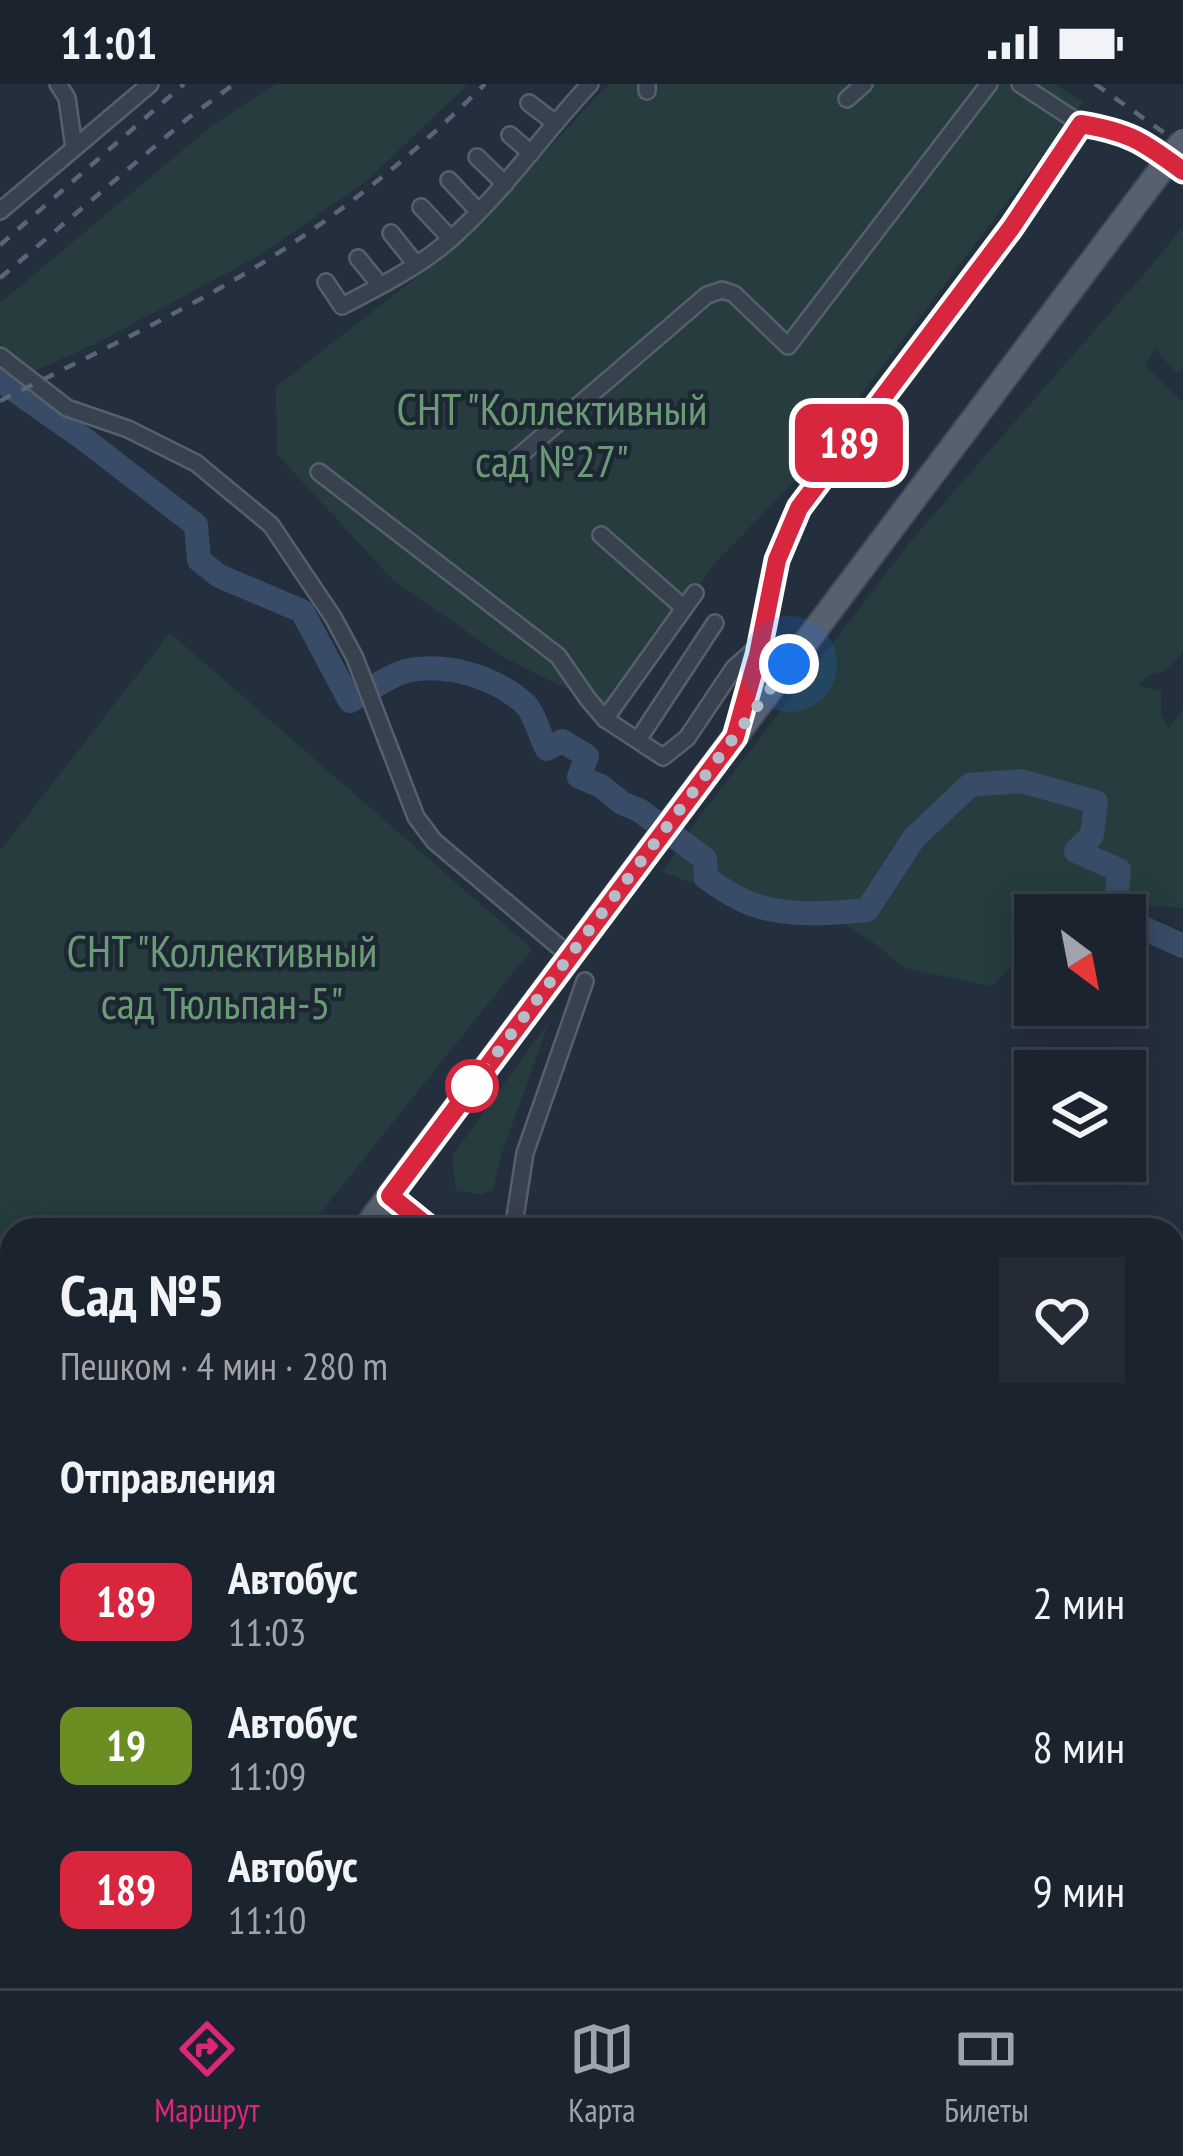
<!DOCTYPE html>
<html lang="ru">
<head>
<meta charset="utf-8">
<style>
  :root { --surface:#1b232e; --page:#242b36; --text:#f1f3f6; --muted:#a0a4aa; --line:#39404a; --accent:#db2777 }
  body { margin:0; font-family:"PT Sans Narrow",sans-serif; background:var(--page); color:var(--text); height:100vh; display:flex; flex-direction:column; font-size:45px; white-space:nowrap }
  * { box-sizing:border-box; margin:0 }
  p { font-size:39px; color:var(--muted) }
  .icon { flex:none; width:66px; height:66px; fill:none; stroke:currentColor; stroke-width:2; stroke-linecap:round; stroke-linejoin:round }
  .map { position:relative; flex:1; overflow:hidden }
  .sheet { position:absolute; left:0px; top:1134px; width:1185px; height:771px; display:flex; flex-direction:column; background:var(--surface); border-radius:36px 36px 0 0; box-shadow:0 6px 30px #0003,0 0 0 3px var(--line) }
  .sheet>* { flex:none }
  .badge { padding:0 24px; border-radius:18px; font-size:42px; line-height:78px }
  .needle { width:78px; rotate:148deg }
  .buttons { position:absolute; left:1014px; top:810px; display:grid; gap:24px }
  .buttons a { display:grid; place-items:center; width:132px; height:132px; border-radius:0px; background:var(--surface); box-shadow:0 6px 30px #0003,0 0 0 3px var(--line); font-size:60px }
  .you { position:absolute; width:60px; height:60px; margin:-30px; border:9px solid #fff; border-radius:50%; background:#1a73e8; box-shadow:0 0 0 18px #1a73e833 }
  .map>.badge { position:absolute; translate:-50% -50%; box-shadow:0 0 0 6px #fff }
  h2 { padding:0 60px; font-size:45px; line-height:108px }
  .round { display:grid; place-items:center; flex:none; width:126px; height:126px; border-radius:0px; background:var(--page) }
  .headline { display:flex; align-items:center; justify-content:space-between; height:204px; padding:0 60px }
  h1 { font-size:57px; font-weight:700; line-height:90px }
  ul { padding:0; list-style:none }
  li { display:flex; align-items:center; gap:36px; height:144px; padding:0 60px }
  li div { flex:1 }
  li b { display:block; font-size:45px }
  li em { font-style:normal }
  li .badge { min-width:132px; font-weight:700; text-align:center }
  .status { display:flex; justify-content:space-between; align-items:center; height:84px; padding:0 60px; background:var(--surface); direction:ltr }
  .status svg { height:33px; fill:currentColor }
  .dock { display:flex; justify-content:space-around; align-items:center; height:168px; border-top:3px solid var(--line); background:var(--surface); font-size:33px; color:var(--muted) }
  .dock a { display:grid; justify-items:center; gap:6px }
  .dock .on { color:var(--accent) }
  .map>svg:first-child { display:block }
  .green { fill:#263c3f }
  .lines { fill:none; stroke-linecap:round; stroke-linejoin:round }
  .river { stroke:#394c67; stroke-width:24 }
  .minor-casing { stroke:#565f6c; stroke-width:20 }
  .tertiary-casing { stroke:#565f6c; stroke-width:22 }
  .primary-casing { stroke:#414a57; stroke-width:28 }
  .minor { stroke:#38414e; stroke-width:15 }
  .tertiary { stroke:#38414e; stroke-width:18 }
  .primary { stroke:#56606e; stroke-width:24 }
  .rail { stroke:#5a6575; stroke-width:4.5; stroke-dasharray:12 12; stroke-linecap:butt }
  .primary-bridge-casing { stroke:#414a57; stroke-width:28; stroke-linecap:butt }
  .primary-bridge { stroke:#56606e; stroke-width:24 }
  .line-casing { stroke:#fff; stroke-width:27 }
  .line { stroke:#d7263d; stroke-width:18 }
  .walk { stroke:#b4bcc9; stroke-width:12; stroke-dasharray:0 21.6 }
  .stop-dot { fill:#fff; stroke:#d7263d; stroke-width:6 }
  .labels { text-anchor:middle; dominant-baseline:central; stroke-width:9; stroke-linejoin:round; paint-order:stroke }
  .park-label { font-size:45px; fill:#6b9a76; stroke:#1d2633 }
</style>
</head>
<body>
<div class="status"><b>11:01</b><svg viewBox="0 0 49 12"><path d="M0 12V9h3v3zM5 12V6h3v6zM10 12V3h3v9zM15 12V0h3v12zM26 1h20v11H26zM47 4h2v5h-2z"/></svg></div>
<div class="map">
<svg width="1183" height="1904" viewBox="0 0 1183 1904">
  <rect width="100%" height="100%" fill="#242f3e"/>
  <g class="green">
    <path d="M276 0H468L368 96 260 171 99 258 33 288 0 259V219L213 41Z"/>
    <path d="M609 0H1054L1083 18 797 395 715 479 612 627 505 574 393 496 277 370 276 303 454 164Z"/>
    <path d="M1183 144V286L1177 289 1155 265 1145 282 1183 318V568L1166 587 1149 591 1138 602 1161 607V630L1168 644 1183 626V824L1076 817 1062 831H1035V858L992 902 904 884 873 858 831 832 774 830 663 788 697 736 911 457 1163 168 1179 146Z"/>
    <path d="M170 549 532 865 307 1146H12V1515L0 1530V767Z"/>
    <path d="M550 936 503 1066 493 1106 482 1110 456 1107 452 1072Z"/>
    <path d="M1173 1609 1183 1623V1904H465L469 1893H1173Z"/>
  </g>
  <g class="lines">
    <path class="river" d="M0 296 84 355 196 441 199 476 219 492 302 527 350 617C368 608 390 590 410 586 450 579 498 594 527 622 535 631 540 653 547 665L562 657 587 672 579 693 601 702 622 719 639 726 705 775 706 794C717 801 728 809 740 815 777 834 827 830 867 826L914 754 970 701 1021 697 1096 718 1092 751 1076 767 1119 786 1117 808 1130 838 1183 862"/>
    <defs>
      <g id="minor">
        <path d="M58 0 67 14 74 64"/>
        <path d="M1020 0 1081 40 1110 44 1137 54 1183 87"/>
        <path d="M647 7V0"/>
        <path d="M847 15 864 0"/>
        <path d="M529 19 554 38"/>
        <path d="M510 51 531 69"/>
        <path d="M477 73 505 100"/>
        <path d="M449 96 478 127"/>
        <path d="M421 123 451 155"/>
        <path d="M0 127 150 0"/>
        <path d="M391 149 415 179"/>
        <path d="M358 174 380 201"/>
        <path d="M326 198 342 222C375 205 418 183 446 159 501 112 541 52 590 0"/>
        <path d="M0 272 67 324 128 345 196 379 271 441 333 533 355 574 416 733 434 757 570 872"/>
        <path d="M517 374 707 211 722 206 734 210 788 262 989 0"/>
        <path d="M319 388 558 572 588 615 605 635"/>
        <path d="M601 451 684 524"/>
        <path d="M695 509 605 635 663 673 687 654 734 584 760 561"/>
        <path d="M739 637 758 571 777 476 799 424 1011 144 1081 40"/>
        <path d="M638 656 715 539"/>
        <path d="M513 1146 525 1069 585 897"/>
        <path d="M776 1893 827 1904"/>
        <path d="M590 1904 592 1893"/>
        <path d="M725 1904 728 1893"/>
        <path d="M861 1904 864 1893"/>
        <path d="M991 1904 994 1893"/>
      </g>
      <g id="tertiary">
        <path d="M390 1112 432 1146"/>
        <path d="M301 1904 304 1893"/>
      </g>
      <g id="primary">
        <path d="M364 1146 1142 111"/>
        <path d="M0 1629 12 1613"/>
      </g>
    </defs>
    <use href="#minor" class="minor-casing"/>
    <use href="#tertiary" class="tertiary-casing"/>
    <use href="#primary" class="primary-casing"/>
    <use href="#minor" class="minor"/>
    <use href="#tertiary" class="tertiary"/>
    <use href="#primary" class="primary"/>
    <g class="rail">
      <path d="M1095 0 1183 62"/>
      <path d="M0 161 184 0"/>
      <path d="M0 194 187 35 234 0"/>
      <path d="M0 317C83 275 167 236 246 189 334 136 413 72 485 0"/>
    </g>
    <defs>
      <path id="primary-bridge" d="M1142 111 1183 57"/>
    </defs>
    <use href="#primary-bridge" class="primary-bridge-casing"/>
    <use href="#primary-bridge" class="primary-bridge"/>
  </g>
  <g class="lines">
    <defs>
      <path id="line" d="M432 1146 390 1112 735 653 758 571 777 476 799 424 1011 144 1081 40C1130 48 1144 58 1183 87"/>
    </defs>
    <use href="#line" class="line-casing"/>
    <use href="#line" class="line"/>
    <path class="walk" d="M472 1002 789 580"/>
  </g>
  <circle class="stop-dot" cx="472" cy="1002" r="24"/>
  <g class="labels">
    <g class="park-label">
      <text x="552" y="324">СНТ "Коллективный<tspan x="552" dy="52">сад №27"</tspan></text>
      <text x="222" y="866">СНТ "Коллективный<tspan x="222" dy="52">сад Тюльпан-5"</tspan></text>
    </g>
  </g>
</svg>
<div class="buttons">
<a><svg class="needle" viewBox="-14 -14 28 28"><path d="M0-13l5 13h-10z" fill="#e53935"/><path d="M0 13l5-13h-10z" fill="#a0a4aa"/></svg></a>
<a><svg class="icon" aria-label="layers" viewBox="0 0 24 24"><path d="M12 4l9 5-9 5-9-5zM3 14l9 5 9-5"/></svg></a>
</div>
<div class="you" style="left:789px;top:580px"></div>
<b class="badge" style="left:849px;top:359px;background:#d7263d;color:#fff">189</b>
<section class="sheet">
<div class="headline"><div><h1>Сад №5</h1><p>Пешком · 4 мин · 280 m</p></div><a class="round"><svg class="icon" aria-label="heart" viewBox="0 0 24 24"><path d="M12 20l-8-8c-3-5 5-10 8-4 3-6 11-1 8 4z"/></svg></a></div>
<h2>Отправления</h2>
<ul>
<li><span class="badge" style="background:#d7263d;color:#fff">189</span><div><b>Автобус</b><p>11:03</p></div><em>2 мин</em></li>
<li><span class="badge" style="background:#6b8e23;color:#fff">19</span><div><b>Автобус</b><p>11:09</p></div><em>8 мин</em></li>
<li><span class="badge" style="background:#d7263d;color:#fff">189</span><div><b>Автобус</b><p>11:10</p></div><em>9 мин</em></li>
</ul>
</section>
</div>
<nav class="dock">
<a class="on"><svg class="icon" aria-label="directions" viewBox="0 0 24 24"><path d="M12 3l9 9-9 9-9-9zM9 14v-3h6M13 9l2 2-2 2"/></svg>Маршрут</a>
<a><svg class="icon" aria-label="map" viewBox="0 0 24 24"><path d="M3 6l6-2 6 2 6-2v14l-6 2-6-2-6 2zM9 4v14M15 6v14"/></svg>Карта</a>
<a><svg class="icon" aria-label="tickets" viewBox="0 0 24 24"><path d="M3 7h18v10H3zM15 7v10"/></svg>Билеты</a>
</nav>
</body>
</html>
